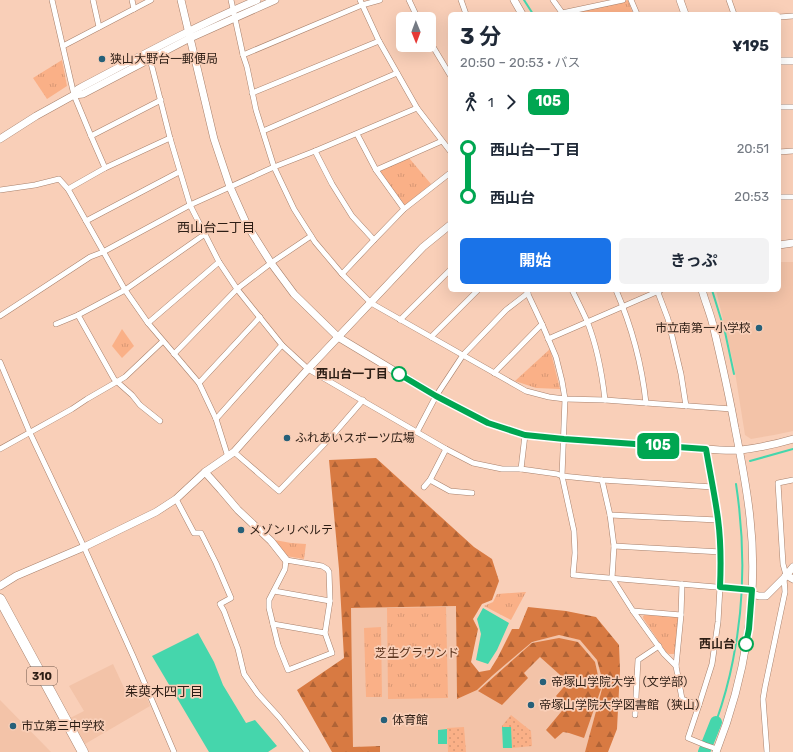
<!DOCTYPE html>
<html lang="ja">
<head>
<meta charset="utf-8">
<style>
  :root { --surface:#fff; --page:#f2f2f3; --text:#1f2937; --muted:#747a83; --accent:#1a73e8 }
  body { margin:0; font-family:Rubik,"Noto Sans JP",sans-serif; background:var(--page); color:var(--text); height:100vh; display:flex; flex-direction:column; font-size:15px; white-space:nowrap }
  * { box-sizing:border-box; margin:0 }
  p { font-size:13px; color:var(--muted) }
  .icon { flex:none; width:22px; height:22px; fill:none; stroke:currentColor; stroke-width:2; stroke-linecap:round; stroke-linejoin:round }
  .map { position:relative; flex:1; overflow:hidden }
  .details { position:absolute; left:448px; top:12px; width:333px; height:280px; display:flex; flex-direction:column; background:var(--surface); border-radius:6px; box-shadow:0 4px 16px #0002 }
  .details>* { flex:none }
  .badge { padding:0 8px; border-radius:6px; font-size:14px; line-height:26px }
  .needle { width:26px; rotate:179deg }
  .controls { position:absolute; left:396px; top:12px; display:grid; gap:8px }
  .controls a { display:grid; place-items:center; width:40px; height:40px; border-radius:6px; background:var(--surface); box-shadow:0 4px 16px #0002; font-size:20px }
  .map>.badge { position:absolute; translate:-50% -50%; box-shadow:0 0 0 2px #fff }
  .legs { display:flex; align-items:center; gap:6px; height:44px; padding:0 12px; font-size:13px }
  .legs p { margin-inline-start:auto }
  .summary { display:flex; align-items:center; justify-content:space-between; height:68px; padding:0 12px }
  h1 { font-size:22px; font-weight:700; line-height:30px }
  .primary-button { display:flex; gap:8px; margin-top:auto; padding:8px 12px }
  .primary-button a { flex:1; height:46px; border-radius:6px; background:var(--accent); color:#fff; font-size:16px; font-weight:700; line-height:46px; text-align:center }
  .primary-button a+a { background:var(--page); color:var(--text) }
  ul { padding:0 12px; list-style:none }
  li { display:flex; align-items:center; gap:14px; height:48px; font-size:15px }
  li i { display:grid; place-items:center; width:6px; height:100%; margin:0 5px; background:currentColor }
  li i::after { content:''; width:10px; height:10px; margin:-5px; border:3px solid; border-radius:50%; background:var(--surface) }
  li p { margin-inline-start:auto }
  li:first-child i { background:linear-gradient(#0000 50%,currentColor 0) }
  li:last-child i { background:linear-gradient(currentColor 50%,#0000 0) }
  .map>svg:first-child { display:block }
  .built { fill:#f3c3a8 }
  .forest { fill:url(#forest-firs) }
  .park { fill:url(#park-tufts) }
  .garden { fill:url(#garden-dots) }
  .water { fill:#45d6ac }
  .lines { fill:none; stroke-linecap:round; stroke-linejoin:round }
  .stream { stroke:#45d6ac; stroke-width:2 }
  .river { stroke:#45d6ac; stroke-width:12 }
  .street-casing { stroke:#a8816c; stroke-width:6 }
  .secondary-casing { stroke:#a8816c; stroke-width:8 }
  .highway-casing { stroke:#a8816c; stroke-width:11 }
  .street { stroke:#fff; stroke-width:5 }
  .secondary { stroke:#fff; stroke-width:7 }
  .highway { stroke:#fff; stroke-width:10 }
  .line-1-casing { stroke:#fff; stroke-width:9 }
  .line-1 { stroke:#00a651; stroke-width:6 }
  .poi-dot { fill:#266079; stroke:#f9cfb8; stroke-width:1.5 }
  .stop-1-dot { fill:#fff; stroke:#00a651; stroke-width:2 }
  .labels { text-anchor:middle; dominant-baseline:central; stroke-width:3.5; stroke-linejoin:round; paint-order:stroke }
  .shield { fill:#f9cfb8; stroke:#6a5346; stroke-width:1 }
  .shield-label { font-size:11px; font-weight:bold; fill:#2d1e15 }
  .poi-label { font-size:12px; fill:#2d1e15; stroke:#f9cfb8; text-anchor:start }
  .stop-label { font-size:12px; font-weight:bold; fill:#2d1e15; stroke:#f9cfb8; text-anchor:end }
  .park-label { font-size:12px; fill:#59321b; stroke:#f9cfb8 }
  .neighbourhood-label { font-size:13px; fill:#2d1e15; stroke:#f9cfb8 }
</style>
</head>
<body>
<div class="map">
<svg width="793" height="752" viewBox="0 0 793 752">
  <defs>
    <pattern id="forest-firs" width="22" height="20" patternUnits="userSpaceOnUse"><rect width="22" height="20" fill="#d87a42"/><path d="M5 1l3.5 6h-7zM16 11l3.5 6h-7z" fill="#b06336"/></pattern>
    <pattern id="park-tufts" width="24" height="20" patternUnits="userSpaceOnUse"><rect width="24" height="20" fill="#fab087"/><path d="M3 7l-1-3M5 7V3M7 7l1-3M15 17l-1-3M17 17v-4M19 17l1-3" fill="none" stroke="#d79774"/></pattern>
    <pattern id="garden-dots" width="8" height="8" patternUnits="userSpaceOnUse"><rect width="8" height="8" fill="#fab087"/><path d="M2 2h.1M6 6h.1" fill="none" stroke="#d79774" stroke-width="1.8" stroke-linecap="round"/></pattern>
  </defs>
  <rect width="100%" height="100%" fill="#f9cfb8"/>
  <g class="built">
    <path d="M779 262H793V431L774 435 751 439 745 435 734 366 716 290H779Z"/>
    <path d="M456 606 457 699 477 690 493 674 532 642 559 635 580 640 597 660 601 675 602 689 585 752H380V746L353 747 351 608Z"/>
    <path d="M113 664 125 690 141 683 150 706 85 744 70 718 84 711 69 686Z"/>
    <path d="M0 700 51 752H0Z"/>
  </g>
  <g class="forest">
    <path d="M376 458 474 547 492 559 499 581 492 600 482 604 473 619 478 629 471 662 479 672 490 670 498 657 512 629H519L528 607 566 611 596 617 619 645 620 670 617 729 608 752H585L602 689 601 675 597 660 580 640 559 635 532 642 493 675 477 690 457 699 456 606 351 608 353 747 380 746V752H332L297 690 344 658 339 569 329 460Z"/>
    <path d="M559 638 578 642 595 662 601 689 584 738 569 733 563 732 555 739 546 730 566 706 556 696 568 682 540 657 524 673 528 678 502 705 478 691 532 643Z"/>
  </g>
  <g class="park">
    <path d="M628 0 633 14 565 13Z"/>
    <path d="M62 60 67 86 47 99 33 78Z"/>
    <path d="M409 158 431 184 404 206 380 173 381 170Z"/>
    <path d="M122 329 134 346 122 358 112 346Z"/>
    <path d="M550 349 560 389 536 388 515 381Z"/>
    <path d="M275 540 291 543 306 544 304 559 286 556Z"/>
    <path d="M526 592 511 620 484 606 493 602 497 594Z"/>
    <path d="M446 607 448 698 388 699 387 608Z"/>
    <path d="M644 615 677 617 679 620 675 654H669L666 652 643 618Z"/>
    <path d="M381 627 382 697H366L364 628Z"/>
  </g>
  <g class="garden">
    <path d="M511 715 531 731 532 746 512 748 511 727H502V726Z"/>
    <path d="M464 727 466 752H448L447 728Z"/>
  </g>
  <g class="water">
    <path d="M483 608 509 623 497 650 488 664 476 660 481 634 477 619Z"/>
    <path d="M198 633 214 662 223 685 246 723 255 720 277 746 268 752H209L152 656Z"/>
    <path d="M502 727H511L512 748H503Z"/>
    <path d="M447 729V744H438V730Z"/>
  </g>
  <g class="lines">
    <g class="stream">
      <path d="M524 0 533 14"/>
      <path d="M712 290 725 332 734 374"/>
      <path d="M750 461 793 449"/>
      <path d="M716 722C723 702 729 681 733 660 745 601 745 543 736 484"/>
    </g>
    <path class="river" d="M704 752 716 722"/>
    <defs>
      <g id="street">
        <path d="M52 0 74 95 91 136 105 168 68 189 125 290 148 323 199 383 216 419 228 457"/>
        <path d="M93 0 99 27"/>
        <path d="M132 0 134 9"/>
        <path d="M360 0 379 41 417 108 450 151"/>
        <path d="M409 0 418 19"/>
        <path d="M461 0 466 14"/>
        <path d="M553 0 563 14"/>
        <path d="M631 0 637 14"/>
        <path d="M729 0 734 14"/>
        <path d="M562 13 623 0"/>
        <path d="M779 17 793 16"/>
        <path d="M429 40 450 75"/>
        <path d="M63 46 151 0"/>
        <path d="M243 55 362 5 380 0"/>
        <path d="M150 59 170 138 190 205 219 262 237 289 282 345 308 369 446 449 473 463 502 469H521L557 474 562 476 574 531 575 553 573 575 752 590"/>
        <path d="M252 93 379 41"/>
        <path d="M779 107H793"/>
        <path d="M417 108 315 151 274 167 294 209 315 242 342 274 371 303 526 391 549 397 565 399 605 400 646 403 732 409"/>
        <path d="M263 131 397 73"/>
        <path d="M357 134 376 170 404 209"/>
        <path d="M91 136 161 100"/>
        <path d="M315 151 332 184 352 216 374 240"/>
        <path d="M779 152 793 151"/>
        <path d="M105 168 170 138"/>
        <path d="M376 170 442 141"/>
        <path d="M0 190 35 185 59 179 68 189"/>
        <path d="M779 197H793"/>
        <path d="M86 221 179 172"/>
        <path d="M342 274 374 240 404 209 450 173"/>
        <path d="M526 290 542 324 556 357 562 381 565 399 562 476 602 480 713 487 706 449"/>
        <path d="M572 290C577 300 582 310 587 321 597 346 602 373 605 400"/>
        <path d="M616 290C631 325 642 366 646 403"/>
        <path d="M657 290 668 319 681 374 686 406"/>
        <path d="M78 315 114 379 132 395 140 405 160 421"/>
        <path d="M0 316 90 257 103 252 190 205 274 167 256 110 247 67 243 55 231 0"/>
        <path d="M400 320 450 270"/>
        <path d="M148 323 219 262"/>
        <path d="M56 324 78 315 125 290 205 234"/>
        <path d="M431 337 478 290"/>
        <path d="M548 339 661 290"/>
        <path d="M174 354 237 289 271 263 311 236"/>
        <path d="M0 362 30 433 84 547 133 656 174 752"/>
        <path d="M494 373 542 324"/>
        <path d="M199 383 260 317"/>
        <path d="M216 419 282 345"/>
        <path d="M417 432 436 396 463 355 506 310 528 293"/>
        <path d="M0 449 72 409 87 399 125 377 163 341"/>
        <path d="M234 452 279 491 331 437 363 400"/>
        <path d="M521 469 525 435"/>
        <path d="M430 480 450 491 472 493"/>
        <path d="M602 480 610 515 614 546 612 578 633 611 664 654 676 666"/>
        <path d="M424 487 430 480 446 449"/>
        <path d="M713 487 718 520 721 552 720 587 718 622 712 664 699 705 688 738 705 745 717 749"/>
        <path d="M176 499 194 533H201L216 563 231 598 220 604 224 611 238 649 244 674 258 694 279 717 307 752"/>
        <path d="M610 515 718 520"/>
        <path d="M614 546 721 552"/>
        <path d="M286 560 322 566 327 569 329 572 330 601 325 633 332 653 288 670 278 645 269 608V600L285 569Z"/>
        <path d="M786 575 783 564 778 483 793 480"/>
        <path d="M682 584 681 615 676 666 682 699 699 705"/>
        <path d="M274 591 330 601"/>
        <path d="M633 611 681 615"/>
        <path d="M273 624 325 633"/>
        <path d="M635 715 638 660 659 646"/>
        <path d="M767 752 763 699 765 687 785 592 784 578"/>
      </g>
      <g id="secondary">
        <path d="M181 0 214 139 230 187 247 225 271 263 294 294 338 337 436 396 488 423 525 435 564 439 706 449C717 450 729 451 741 450 758 448 776 444 793 439"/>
        <path d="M514 0 522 14"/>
        <path d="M680 0 685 14"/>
        <path d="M779 61H793"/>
        <path d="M74 95 78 89C137 58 195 26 257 0"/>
        <path d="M0 139 36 116 74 95 83 94 190 38 275 0"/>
        <path d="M779 245 793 243"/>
        <path d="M702 290C705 301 710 313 713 325 721 359 729 394 735 428 741 458 747 488 750 518 759 597 745 679 716 752"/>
        <path d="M205 472 221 490 238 510 271 541 286 560"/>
        <path d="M786 575 793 579"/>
        <path d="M0 586 16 576 84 547 156 512 176 499 205 472 234 452 308 369 423 247 450 225"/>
        <path d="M752 594 759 596H766L784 578 793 567"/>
      </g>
      <path id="highway" d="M0 599 83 752"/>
    </defs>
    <use href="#street" class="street-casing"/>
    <use href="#secondary" class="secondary-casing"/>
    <use href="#highway" class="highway-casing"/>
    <use href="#street" class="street"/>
    <use href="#secondary" class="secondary"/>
    <use href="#highway" class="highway"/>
  </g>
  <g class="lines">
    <defs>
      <path id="line-1" d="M399 374 436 396 488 423 525 435 564 439 706 449C710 473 715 496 718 519 721 542 721 565 720 587L752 590 749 629 746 644"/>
    </defs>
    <use href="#line-1" class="line-1-casing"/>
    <use href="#line-1" class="line-1"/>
  </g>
  <g class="poi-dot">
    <circle cx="102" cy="59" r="4"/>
    <circle cx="759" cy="328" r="4"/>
    <circle cx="287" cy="438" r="4"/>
    <circle cx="241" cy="530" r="4"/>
    <circle cx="543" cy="682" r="4"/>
    <circle cx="531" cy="705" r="4"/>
    <circle cx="384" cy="720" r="4"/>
    <circle cx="13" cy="726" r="4"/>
  </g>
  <g class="stop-1-dot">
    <circle cx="399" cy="374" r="7"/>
    <circle cx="746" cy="644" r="7"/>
  </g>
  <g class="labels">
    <rect class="shield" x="27" y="667" width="30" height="18" rx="3"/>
    <g class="shield-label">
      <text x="42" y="676">310</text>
    </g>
    <g class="poi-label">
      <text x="110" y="59">狭山大野台一郵便局</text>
      <text x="751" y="328" text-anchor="end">市立南第一小学校</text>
      <text x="295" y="438">ふれあいスポーツ広場</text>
      <text x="249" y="530">メゾンリベルテ</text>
      <text x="551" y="682">帝塚山学院大学（文学部）</text>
      <text x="539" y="705">帝塚山学院大学図書館（狭山）</text>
      <text x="392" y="720">体育館</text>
      <text x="21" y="726">市立第三中学校</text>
    </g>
    <g class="stop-label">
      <text x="388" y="374">西山台一丁目</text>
      <text x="735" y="644">西山台</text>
    </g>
    <g class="park-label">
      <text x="417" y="653">芝生グラウンド</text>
    </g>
    <g class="neighbourhood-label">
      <text x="216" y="227">西山台二丁目</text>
      <text x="164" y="691">茱萸木四丁目</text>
    </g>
  </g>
</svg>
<div class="controls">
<a><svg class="needle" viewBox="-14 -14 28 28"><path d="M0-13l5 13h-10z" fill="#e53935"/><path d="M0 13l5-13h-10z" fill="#747a83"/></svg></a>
</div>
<b class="badge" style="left:658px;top:446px;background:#00a651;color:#fff">105</b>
<section class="details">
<div class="summary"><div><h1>3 分</h1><p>20:50 – 20:53 · バス</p></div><b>¥195</b></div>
<div class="legs"><svg class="icon" aria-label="walk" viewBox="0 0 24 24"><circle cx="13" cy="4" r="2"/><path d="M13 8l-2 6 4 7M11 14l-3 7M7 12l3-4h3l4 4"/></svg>1<svg class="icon" aria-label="forward" viewBox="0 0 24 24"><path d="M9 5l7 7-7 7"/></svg><b class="badge" style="background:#00a651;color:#fff">105</b></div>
<ul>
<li><i style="color:#00a651"></i><b>西山台一丁目</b><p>20:51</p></li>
<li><i style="color:#00a651"></i><b>西山台</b><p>20:53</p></li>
</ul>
<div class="primary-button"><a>開始</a><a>きっぷ</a></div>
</section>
</div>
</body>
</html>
